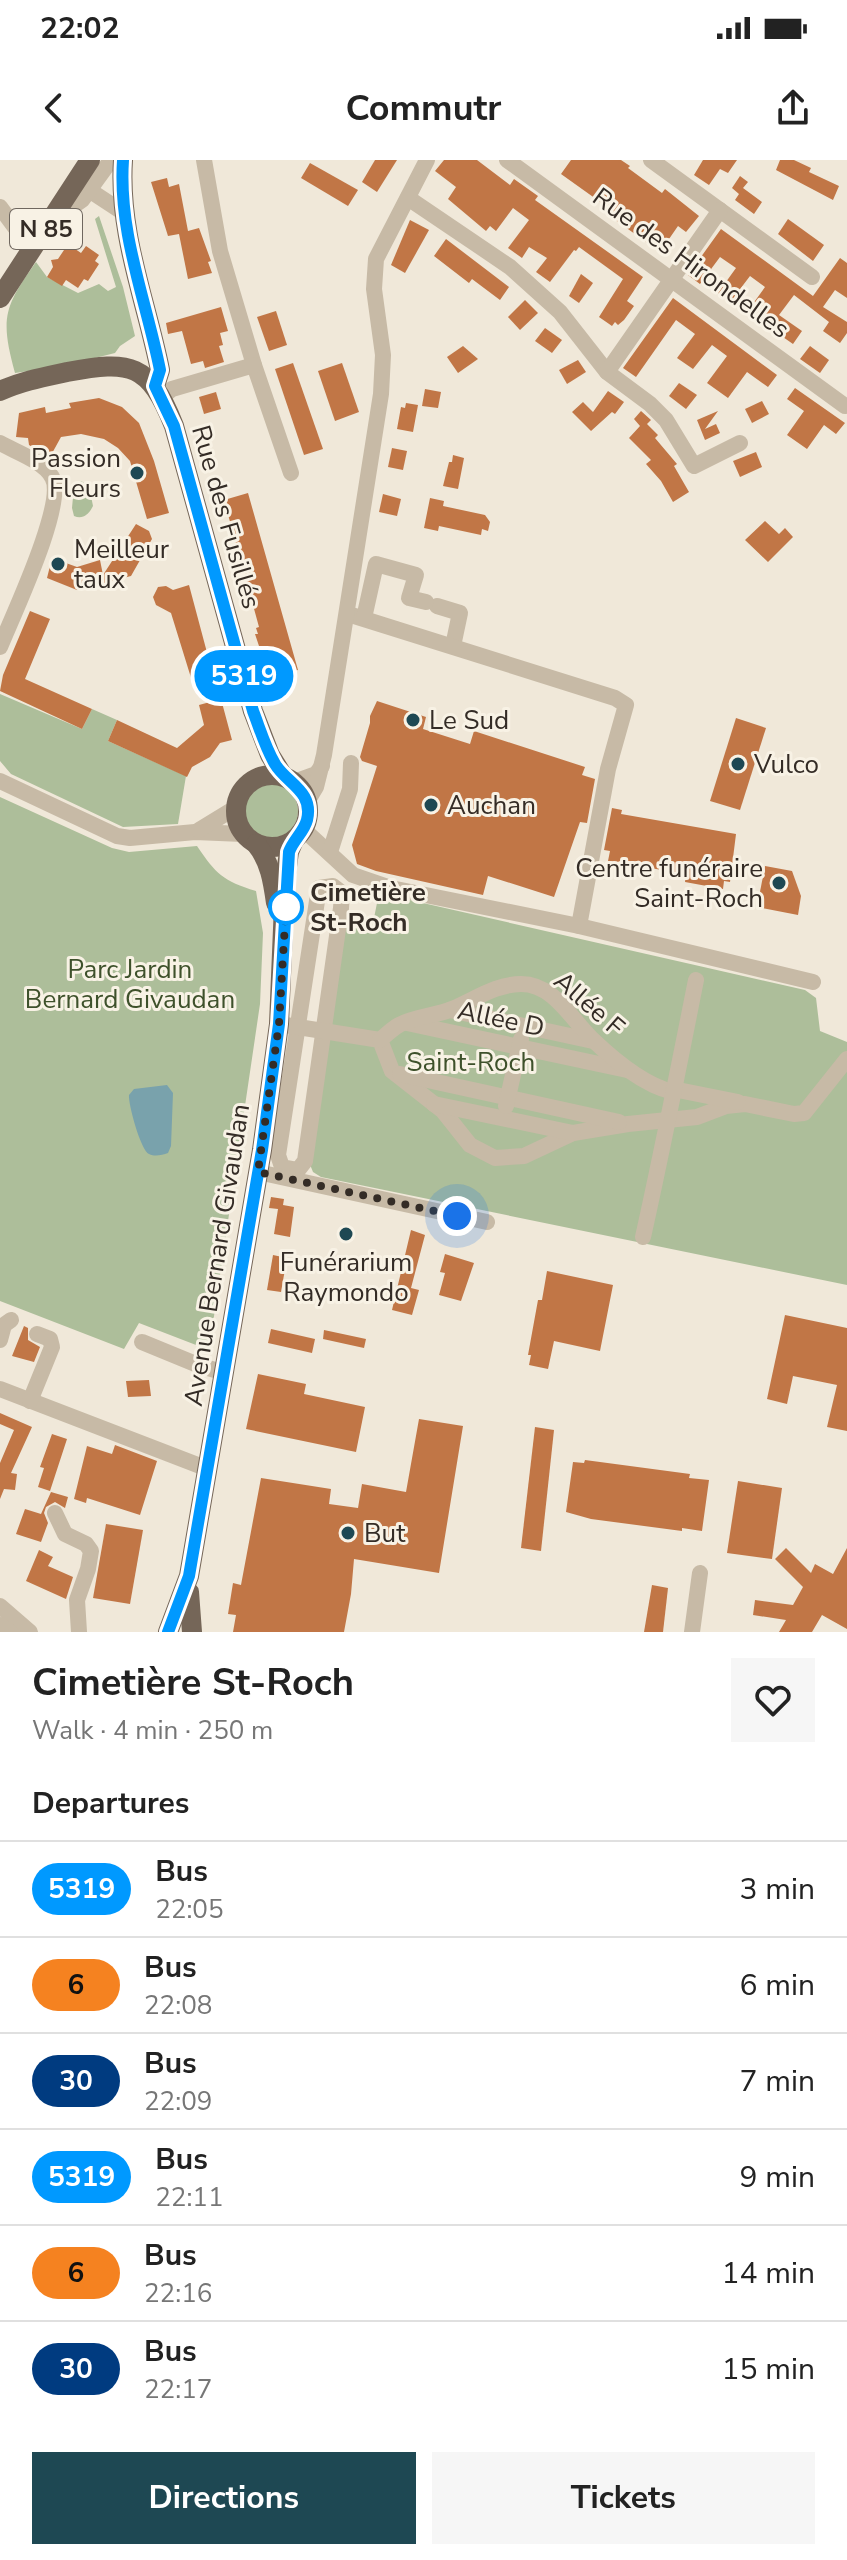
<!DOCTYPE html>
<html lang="en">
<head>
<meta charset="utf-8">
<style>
  :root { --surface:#fff; --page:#f6f6f6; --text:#222; --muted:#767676; --line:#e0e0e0; --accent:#1e4853 }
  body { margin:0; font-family:"Nunito Sans",sans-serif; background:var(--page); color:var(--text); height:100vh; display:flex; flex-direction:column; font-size:30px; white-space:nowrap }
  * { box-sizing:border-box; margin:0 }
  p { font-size:26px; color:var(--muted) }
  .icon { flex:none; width:44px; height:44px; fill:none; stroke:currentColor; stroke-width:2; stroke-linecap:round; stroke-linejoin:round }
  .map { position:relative; height:1472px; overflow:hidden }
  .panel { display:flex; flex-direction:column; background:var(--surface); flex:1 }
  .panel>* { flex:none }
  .badge { padding:0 16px; border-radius:26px; font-size:28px; line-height:52px }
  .you { position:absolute; width:40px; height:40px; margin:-20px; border:6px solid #fff; border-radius:50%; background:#1a73e8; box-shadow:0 0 0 12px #1a73e833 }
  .map>.badge { position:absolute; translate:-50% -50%; box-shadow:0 0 0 4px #fff }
  h2 { padding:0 32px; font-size:30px; line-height:72px }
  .round { display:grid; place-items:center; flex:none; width:84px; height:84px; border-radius:0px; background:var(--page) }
  .headline { display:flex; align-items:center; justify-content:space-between; height:136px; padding:0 32px }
  h1 { font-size:38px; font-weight:700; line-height:60px }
  .primary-button { display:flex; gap:16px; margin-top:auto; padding:16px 32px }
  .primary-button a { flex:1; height:92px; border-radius:0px; background:var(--accent); color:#fff; font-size:32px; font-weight:700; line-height:92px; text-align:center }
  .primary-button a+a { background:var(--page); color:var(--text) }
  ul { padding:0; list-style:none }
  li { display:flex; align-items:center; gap:24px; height:96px; padding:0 32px; border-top:2px solid var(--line) }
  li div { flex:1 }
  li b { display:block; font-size:30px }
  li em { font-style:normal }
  li .badge { min-width:88px; font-weight:700; text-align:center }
  .status { display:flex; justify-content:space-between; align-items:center; height:56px; padding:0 40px; background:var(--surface); direction:ltr }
  .status svg { height:22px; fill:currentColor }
  header { display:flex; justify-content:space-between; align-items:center; height:104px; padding:0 32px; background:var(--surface); font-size:36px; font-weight:700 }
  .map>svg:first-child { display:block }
  .green { fill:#adbe9a }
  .water { fill:#79a2ac }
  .building { fill:#c17646 }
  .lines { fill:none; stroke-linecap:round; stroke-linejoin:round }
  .minor { stroke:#c7baa6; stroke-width:16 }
  .major { stroke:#756658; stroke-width:20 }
  .line-casing { stroke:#fff; stroke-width:18 }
  .line { stroke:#09f; stroke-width:12 }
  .walk { stroke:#342c26; stroke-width:8; stroke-dasharray:0 14.4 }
  .poi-dot { fill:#1e4853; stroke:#f8f2e5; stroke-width:3 }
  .stop-dot { fill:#fff; stroke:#09f; stroke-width:4 }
  .labels { text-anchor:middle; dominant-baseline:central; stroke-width:6; stroke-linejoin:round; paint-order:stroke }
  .shield { fill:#f8f2e5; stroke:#6f675f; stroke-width:2 }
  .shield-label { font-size:24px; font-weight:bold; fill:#342c26 }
  .street-label { font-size:26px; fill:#342c26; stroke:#f8f2e5 }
  .poi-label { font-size:26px; fill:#342c26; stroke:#f8f2e5; text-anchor:start }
  .stop-label { font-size:26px; font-weight:bold; fill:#342c26; stroke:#f8f2e5; text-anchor:start }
  .park-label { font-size:26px; fill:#3e512b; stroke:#f8f2e5 }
</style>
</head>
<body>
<div class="status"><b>22:02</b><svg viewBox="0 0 49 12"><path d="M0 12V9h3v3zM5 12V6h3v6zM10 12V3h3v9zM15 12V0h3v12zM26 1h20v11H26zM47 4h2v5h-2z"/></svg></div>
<header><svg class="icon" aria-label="back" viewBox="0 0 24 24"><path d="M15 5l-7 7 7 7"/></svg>Commutr<svg class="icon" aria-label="share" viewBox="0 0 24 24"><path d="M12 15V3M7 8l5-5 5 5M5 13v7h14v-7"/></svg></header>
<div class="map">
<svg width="847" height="1472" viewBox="0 0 847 1472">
  <rect width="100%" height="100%" fill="#f0e8d9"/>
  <g class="green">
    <path d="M99 56 123 127 135 176 120 186 115 193 63 206 15 213C0 158 4 147 36 102L47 117 78 133 99 124 108 131 116 127 95 59Z"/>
    <path d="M81 321 89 326 93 346C89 354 83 360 74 356L72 348 74 326Z"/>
    <path d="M0 534 82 569 92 549 117 560 108 581 186 616 178 664 123 667 11 614 0 601Z"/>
    <circle cx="271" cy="651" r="27"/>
    <path d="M0 637 112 688 129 692 197 686C216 714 223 721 256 731L263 773 260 844 209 1190 139 1163 124 1189 0 1141Z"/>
    <path d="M379 733 386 734 385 738 390 739 392 736 805 830 816 838 820 871 847 882V1125L321 1017 313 1012 309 1002 343 763 372 768Z"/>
  </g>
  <path class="water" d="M167 925 173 933 171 986 168 993C162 995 155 997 149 994 141 991 128 944 129 935L134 929Z"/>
  <g class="building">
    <path d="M375 0H397L377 32 362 22Z"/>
    <path d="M444 0H477L510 25 514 19 538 36 535 40 643 117 627 141 634 146 624 160 618 165 615 162 612 166 599 157 623 119 579 87 576 91 574 90 550 122 536 112 547 98 529 87 522 98 508 88 529 60 513 48 496 71 490 66 486 71 448 39 456 27 435 11Z"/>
    <path d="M571 0H621L630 6 628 8 662 33 665 29 699 56 686 72 678 66 660 92 614 59 617 54 561 14Z"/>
    <path d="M703 0H737L728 13 720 9 709 25 694 15Z"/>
    <path d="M780 0H794L811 8 809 12 839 26 833 40 776 10Z"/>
    <path d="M310 3 358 30 348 46 301 18Z"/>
    <path d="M740 16 748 22 743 28 762 42 754 54 735 40 739 34 732 28Z"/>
    <path d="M167 18 169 27 179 24 188 71 199 68 211 101 208 102 212 113 188 119 179 74 168 76 151 22Z"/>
    <path d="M788 59 824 85 813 101 778 74Z"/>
    <path d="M410 60 429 70 405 113 391 105Z"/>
    <path d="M721 69 813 136 840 98 847 103V138L835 130 823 147 847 162V173L840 183 823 171 829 162 794 135 779 155 802 171 793 184 747 152 765 127 750 116 731 141 718 133 736 108 720 97 700 124 688 115Z"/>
    <path d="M446 79 509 127 500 140 472 119 469 123 434 96Z"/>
    <path d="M68 84 81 93 86 86 99 95 95 101 99 104 88 121 84 119 78 128 66 120 62 126 47 117 53 107 51 100 58 99Z"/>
    <path d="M581 114 593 123 579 143 569 136Z"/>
    <path d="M673 138 777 215 768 227 747 212 728 238 707 223 727 196 712 185 693 209 677 198 695 174 676 160 636 217 623 208Z"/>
    <path d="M525 140 538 153 520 170 508 157Z"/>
    <path d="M221 147 228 171 220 173 223 185 219 186 224 202 205 208 203 201 191 204 182 171 168 174 166 163Z"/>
    <path d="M276 151 287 185 269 191 257 157Z"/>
    <path d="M545 168 562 180 552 193 535 181Z"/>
    <path d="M463 186 478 199 458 213 447 197Z"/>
    <path d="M810 186 829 200 820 213 800 199Z"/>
    <path d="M578 200 586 212 567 224 559 210Z"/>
    <path d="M293 203 323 289 304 295 275 209Z"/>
    <path d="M342 203 359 252 335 261 318 211Z"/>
    <path d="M679 223 697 235 686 249 669 236Z"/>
    <path d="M795 228 845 263 836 274 824 265 807 289 787 275 804 251 787 239Z"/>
    <path d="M425 229 441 232 438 248 422 246Z"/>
    <path d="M608 231 624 242 615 254 612 252 591 271 572 252 583 242 593 252Z"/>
    <path d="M216 232 221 249 204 254 199 237Z"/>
    <path d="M99 238 122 247 139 263 154 301 169 353 147 359 130 301 118 288 104 279 81 274 61 277 50 297 29 285 28 278 16 277 19 253 45 247 46 253 71 248 69 243Z"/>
    <path d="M762 241 769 254 752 263 745 249Z"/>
    <path d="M406 243 418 245 413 272 397 269 401 247 405 248Z"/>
    <path d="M641 251 651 260 647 264 658 275 655 278 677 304 674 306 689 332 673 342 661 321 646 304 651 300 629 278 640 266 634 259Z"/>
    <path d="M718 251 705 269 716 264 720 273 705 280 697 260Z"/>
    <path d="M392 288 407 291 403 310 388 307Z"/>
    <path d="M756 292 762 307 740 317 733 301Z"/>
    <path d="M453 295 464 298 458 329 443 326 449 302H452Z"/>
    <path d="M248 333 298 510 273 517 265 488 260 489 255 474H258L256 468 259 467 224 340Z"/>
    <path d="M383 334 401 339 397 356 379 352Z"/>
    <path d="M430 338 444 341 443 346 485 355 490 362 488 371 482 369 481 375 439 366 438 371 424 368Z"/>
    <path d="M765 361 779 374 785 368 793 377 768 402 745 380Z"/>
    <path d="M136 364 149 371 152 379 131 416 77 430 47 418 52 398 77 407 100 400 103 415Z"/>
    <path d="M189 425 213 515 192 521 171 453 156 445 153 437 158 427 166 426 173 430Z"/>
    <path d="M30 451 50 459 25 519 92 549 82 569 0 531 3 515Z"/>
    <path d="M221 539 232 580 220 583 210 597 192 607 187 617 108 581 117 560 177 588 204 565 199 545Z"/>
    <path d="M377 541 426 557 423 569 470 584 474 571 585 607 582 615 595 619 587 663 580 662 554 737 488 716 483 735 376 711 357 704 352 685 377 606 362 601 360 597 370 563V556Z"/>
    <path d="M736 558 766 568 740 650 710 641Z"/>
    <path d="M612 648 622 650 621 654 736 674 730 722 724 721 723 729 685 722 686 714 608 701 610 691 604 690Z"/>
    <path d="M765 706 792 711 801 736 798 755 757 747Z"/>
    <path d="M271 1037 284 1039 283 1045 294 1047 290 1077 274 1074 278 1049 269 1048Z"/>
    <path d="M411 1070 425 1075 411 1128 419 1130 412 1155 392 1150Z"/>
    <path d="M445 1094 474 1103 461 1141 439 1135 445 1113 440 1112Z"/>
    <path d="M273 1095 287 1098 281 1132 267 1130Z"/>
    <path d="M547 1111 613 1125 600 1191 554 1181 548 1209 529 1205 531 1195H528L538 1140H542Z"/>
    <path d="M785 1155 847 1168V1271L827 1267 837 1225 793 1216 787 1244 767 1239Z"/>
    <path d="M24 1166 28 1168V1180L40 1187 34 1202 12 1196Z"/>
    <path d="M271 1169 315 1179 312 1193 268 1183Z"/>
    <path d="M324 1170 366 1179 364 1188 323 1179Z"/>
    <path d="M258 1214 306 1224 304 1234 365 1247 356 1292 246 1269Z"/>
    <path d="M149 1220 151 1236 128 1237 126 1221Z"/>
    <path d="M0 1253 32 1267 11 1313 17 1314 15 1330 4 1329 0 1339V1303L14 1270 0 1264Z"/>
    <path d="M419 1259 463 1266 439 1413 354 1399 351 1434 344 1472H233L236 1455 228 1454 233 1423 241 1425 261 1318 331 1329 329 1344 358 1348 362 1324 406 1332Z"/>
    <path d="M535 1267 554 1270 541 1391 521 1388Z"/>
    <path d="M52 1274 67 1279 50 1331 38 1327 44 1308 40 1307Z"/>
    <path d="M115 1285 157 1301 140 1355 87 1338 86 1343 74 1339 87 1286 112 1294Z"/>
    <path d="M585 1300 690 1314 689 1318 709 1320 702 1371 682 1368V1371L591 1359 566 1352 573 1302 584 1303Z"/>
    <path d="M738 1321 782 1328 772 1399 727 1393Z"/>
    <path d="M51 1332 68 1337 65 1348 55 1342 46 1347 44 1353 48 1363 41 1382 16 1374 25 1349 41 1354Z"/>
    <path d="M106 1364 143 1370 130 1444 93 1438Z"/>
    <path d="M786 1388 811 1413 815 1404 833 1414 847 1388V1469L822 1455 812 1472H779L786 1460 753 1455 755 1440 793 1445 803 1427 775 1399Z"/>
    <path d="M39 1390 53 1397 48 1406 73 1417 66 1439 26 1421Z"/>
    <path d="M652 1425 668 1428 663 1472H644Z"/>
  </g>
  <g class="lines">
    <g class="minor">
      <path d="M204 0 220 91 254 205 291 313"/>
      <path d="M507 0 845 246"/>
      <path d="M651 0 812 117"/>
      <path d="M89 30 124 53"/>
      <path d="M408 38 510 107 560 152 607 212 650 244 666 260 694 306 740 283"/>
      <path d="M0 47 17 70 36 85"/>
      <path d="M55 59 82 40 111 0"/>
      <path d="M607 212 720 50"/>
      <path d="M162 237 172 229 254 205"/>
      <path d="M0 283C16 292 43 301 52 317 67 342 12 457 0 487"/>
      <path d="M437 446 460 453 453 486"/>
      <path d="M348 454 615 538 626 545 608 609 579 766"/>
      <path d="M364 458 376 404 416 415 409 438 426 442"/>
      <path d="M0 621 117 676 130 678 195 672 243 674"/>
      <path d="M294 622 316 614 322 606"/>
      <path d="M307 642 316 627 324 595 381 234 383 195 374 129 376 99 427 0"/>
      <path d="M303 669 353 715 391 728 579 766 813 822"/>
      <path d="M199 670 235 648"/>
      <path d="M330 692 350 629 351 603"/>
      <path d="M333 726 342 733 341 748 305 1001 298 1010 282 1007 278 995 319 728Z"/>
      <path d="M450 850 593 881"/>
      <path d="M407 863 627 910"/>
      <path d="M279 864 380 880 392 911 443 951 470 985 495 998 524 996 573 973 628 964 697 957 726 946 745 944 794 954 804 953 847 899"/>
      <path d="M380 880C386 875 392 869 399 865 416 856 435 856 452 849 474 840 496 824 521 824 554 824 571 859 592 879 614 900 643 925 673 932"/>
      <path d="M400 914 619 962"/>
      <path d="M673 929 738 942"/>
      <path d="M434 944 573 973"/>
      <path d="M506 946 521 879"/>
      <path d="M258 1012 487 1062"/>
      <path d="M643 1077C662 992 679 906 696 820"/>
      <path d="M0 1180 4 1165 11 1160"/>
      <path d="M142 1182 198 1205 225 1213"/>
      <path d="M0 1229 208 1309"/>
      <path d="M30 1241 52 1187 50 1179 37 1174"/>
      <path d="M55 1353 65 1374 86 1384 91 1391 88 1409 77 1440 79 1472"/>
      <path d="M0 1446 30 1472"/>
      <path d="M0 1465 10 1472"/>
      <path d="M692 1472 700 1413"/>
    </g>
    <g class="major">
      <path d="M123 0C118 73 146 140 160 210L155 226"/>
      <path d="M0 138 90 0"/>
      <path d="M0 231C22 221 44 217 67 212 131 200 149 203 174 266L253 551 270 595 283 616"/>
      <circle cx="272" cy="651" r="36"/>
      <path d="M256 684C270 701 273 721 276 743"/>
      <path d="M189 1432 192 1472"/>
      <path d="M168 1472 189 1416 262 990 279 864 285 721 289 692 294 680"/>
    </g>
  </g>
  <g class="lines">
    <defs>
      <path id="line" d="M123 0C118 72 146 140 160 210L155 226 174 266 253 551C260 569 265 587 275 604 286 623 314 631 307 660 304 672 293 680 289 692L279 864 262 990 189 1416 168 1472"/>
    </defs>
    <use href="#line" class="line-casing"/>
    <use href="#line" class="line"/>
    <path class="walk" d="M286 747 279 864 258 1012 457 1056"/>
  </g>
  <g class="poi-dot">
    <circle cx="137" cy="313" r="8"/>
    <circle cx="58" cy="404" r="8"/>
    <circle cx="413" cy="560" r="8"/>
    <circle cx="738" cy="604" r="8"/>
    <circle cx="431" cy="645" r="8"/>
    <circle cx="779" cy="723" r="8"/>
    <circle cx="346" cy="1074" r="8"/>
    <circle cx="348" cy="1373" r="8"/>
  </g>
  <circle class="stop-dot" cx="286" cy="747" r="16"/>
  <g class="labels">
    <rect class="shield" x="10" y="49" width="72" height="40" rx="6"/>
    <g class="shield-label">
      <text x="46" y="69">N 85</text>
    </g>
    <g class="street-label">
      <text transform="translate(691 103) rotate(36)">Rue des Hirondelles</text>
      <text transform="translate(226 357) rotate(74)">Rue des Fusillés</text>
      <text transform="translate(589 844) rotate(41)">Allée F</text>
      <text transform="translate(501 859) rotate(12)">Allée D</text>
      <text transform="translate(217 1095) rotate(-81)">Avenue Bernard Givaudan</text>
    </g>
    <g class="poi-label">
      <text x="121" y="298" text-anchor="end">Passion<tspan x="121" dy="30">Fleurs</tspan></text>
      <text x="74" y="389">Meilleur<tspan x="74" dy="30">taux</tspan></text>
      <text x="429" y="560">Le Sud</text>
      <text x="754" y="604">Vulco</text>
      <text x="447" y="645">Auchan</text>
      <text x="763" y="708" text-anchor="end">Centre funéraire<tspan x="763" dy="30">Saint-Roch</tspan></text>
      <text x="346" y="1102" text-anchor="middle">Funérarium<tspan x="346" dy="30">Raymondo</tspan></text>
      <text x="364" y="1373">But</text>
    </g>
    <g class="stop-label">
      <text x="310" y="732">Cimetière<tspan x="310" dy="30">St-Roch</tspan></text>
    </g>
    <g class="park-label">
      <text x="130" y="809">Parc Jardin<tspan x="130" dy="30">Bernard Givaudan</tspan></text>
      <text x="471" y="902">Saint-Roch</text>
    </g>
  </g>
</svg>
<div class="you" style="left:457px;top:1056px"></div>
<b class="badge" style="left:244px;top:516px;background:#09f;color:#fff">5319</b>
</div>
<section class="panel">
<div class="headline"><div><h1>Cimetière St-Roch</h1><p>Walk · 4 min · 250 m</p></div><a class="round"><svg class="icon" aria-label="heart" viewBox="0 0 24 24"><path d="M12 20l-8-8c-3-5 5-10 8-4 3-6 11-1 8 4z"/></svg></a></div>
<h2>Departures</h2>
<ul>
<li><span class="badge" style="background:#09f;color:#fff">5319</span><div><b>Bus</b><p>22:05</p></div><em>3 min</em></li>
<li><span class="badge" style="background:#f58220;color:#111">6</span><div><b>Bus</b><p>22:08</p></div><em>6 min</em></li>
<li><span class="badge" style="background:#003b80;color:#fff">30</span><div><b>Bus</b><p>22:09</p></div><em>7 min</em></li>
<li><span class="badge" style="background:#09f;color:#fff">5319</span><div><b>Bus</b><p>22:11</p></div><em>9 min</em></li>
<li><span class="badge" style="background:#f58220;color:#111">6</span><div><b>Bus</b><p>22:16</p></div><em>14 min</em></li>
<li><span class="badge" style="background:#003b80;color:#fff">30</span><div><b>Bus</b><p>22:17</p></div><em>15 min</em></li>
</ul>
<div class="primary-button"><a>Directions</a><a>Tickets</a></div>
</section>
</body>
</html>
